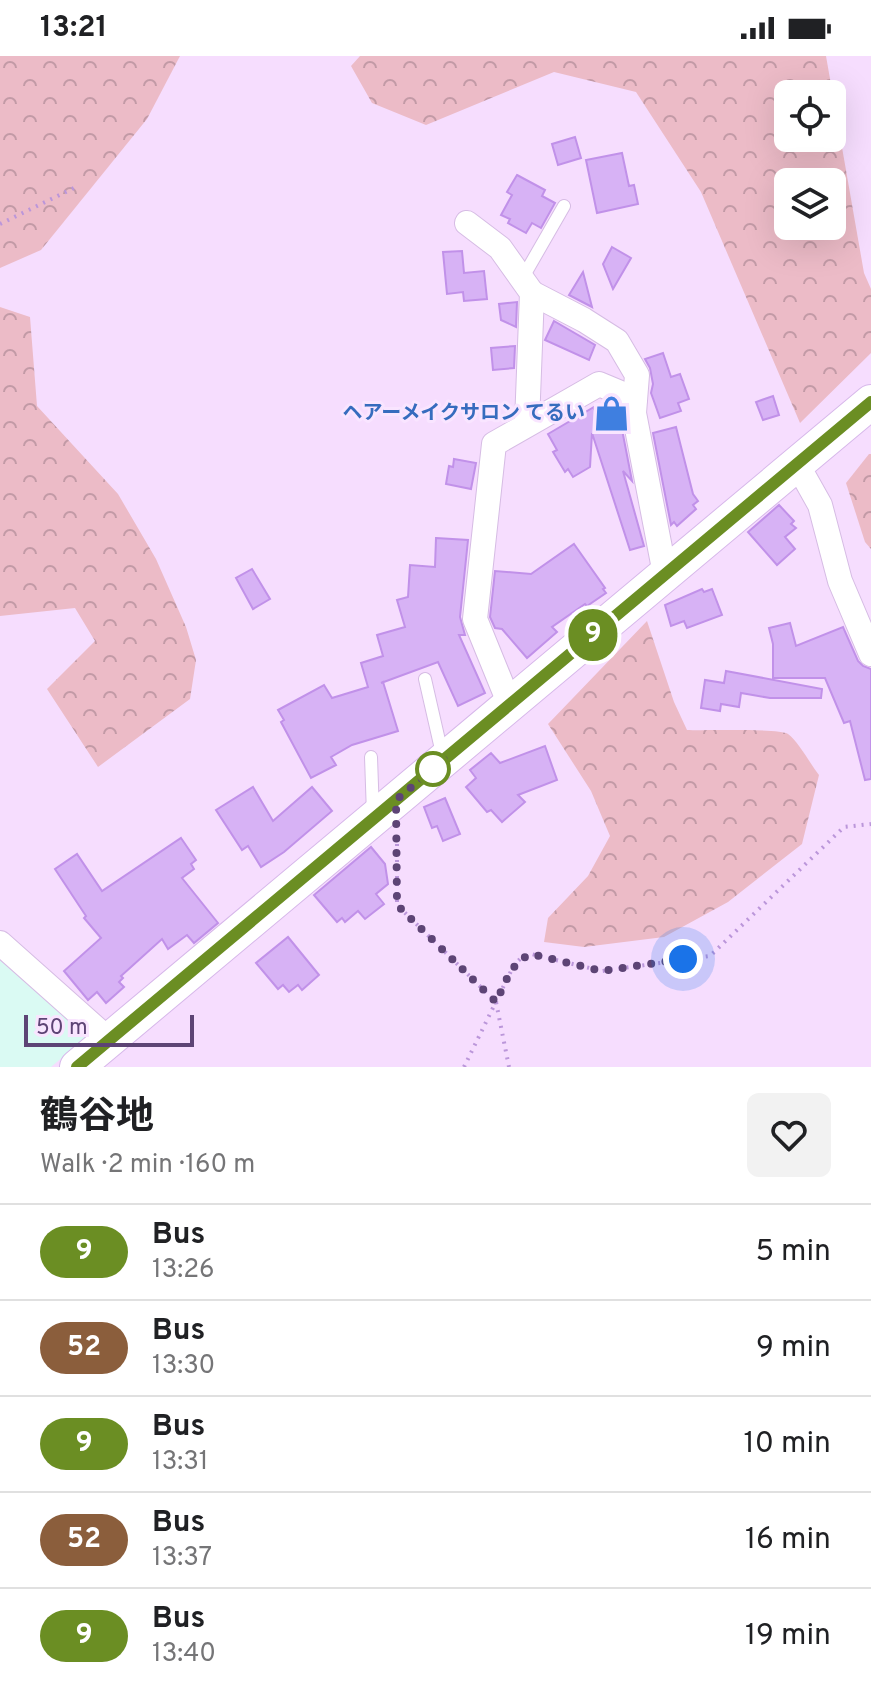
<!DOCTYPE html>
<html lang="en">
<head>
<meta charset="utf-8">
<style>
  :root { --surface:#fff; --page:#f2f2f2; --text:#202124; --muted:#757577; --line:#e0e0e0 }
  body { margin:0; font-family:Overpass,"Noto Sans JP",sans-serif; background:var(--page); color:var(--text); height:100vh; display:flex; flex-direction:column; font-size:30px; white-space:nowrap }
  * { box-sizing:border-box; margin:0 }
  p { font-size:26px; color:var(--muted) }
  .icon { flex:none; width:44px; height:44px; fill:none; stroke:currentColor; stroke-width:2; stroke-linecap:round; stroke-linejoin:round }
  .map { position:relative; height:1011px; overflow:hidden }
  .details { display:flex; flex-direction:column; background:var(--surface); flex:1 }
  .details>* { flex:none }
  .badge { padding:0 16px; border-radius:26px; font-size:28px; line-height:52px }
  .tools { position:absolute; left:774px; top:24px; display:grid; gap:16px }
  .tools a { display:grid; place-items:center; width:72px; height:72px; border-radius:12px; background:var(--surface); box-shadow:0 8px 32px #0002; font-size:40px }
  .scale { position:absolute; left:24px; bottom:20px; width:170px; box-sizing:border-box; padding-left:8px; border:4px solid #5d4475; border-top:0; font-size:22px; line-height:28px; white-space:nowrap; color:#5d4475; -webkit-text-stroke:6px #f9e5ff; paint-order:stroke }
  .you { position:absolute; width:40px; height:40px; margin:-20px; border:6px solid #fff; border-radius:50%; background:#1a73e8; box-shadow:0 0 0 12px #1a73e833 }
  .map>.badge { position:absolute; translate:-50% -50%; box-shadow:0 0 0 4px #fff }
  .round { display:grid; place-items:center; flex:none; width:84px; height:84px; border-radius:12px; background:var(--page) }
  .summary { display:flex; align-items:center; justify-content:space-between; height:136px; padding:0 40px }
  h1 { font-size:38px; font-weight:700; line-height:60px }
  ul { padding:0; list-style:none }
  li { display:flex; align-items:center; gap:24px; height:96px; padding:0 40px; border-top:2px solid var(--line) }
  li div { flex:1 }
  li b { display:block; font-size:30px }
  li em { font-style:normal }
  li .badge { min-width:88px; font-weight:700; text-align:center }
  .status { display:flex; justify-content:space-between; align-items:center; height:56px; padding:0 40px; background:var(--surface); direction:ltr }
  .status svg { height:22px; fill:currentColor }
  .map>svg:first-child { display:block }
  .education { fill:#dafaf3 }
  .forest { fill:url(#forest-crowns); fill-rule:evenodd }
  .building { fill:#d7b2f5; stroke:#c191e9; stroke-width:2 }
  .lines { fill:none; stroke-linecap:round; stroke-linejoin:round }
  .service-casing { stroke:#d6bce4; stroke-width:14 }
  .minor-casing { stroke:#d6bce4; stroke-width:26 }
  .secondary-casing { stroke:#d7b8ea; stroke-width:36 }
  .path { stroke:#bb96da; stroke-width:4; stroke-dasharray:2 6; stroke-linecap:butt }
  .service { stroke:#fff; stroke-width:12 }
  .minor { stroke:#fff; stroke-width:24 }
  .secondary { stroke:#fff; stroke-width:34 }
  .line-casing { stroke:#fff; stroke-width:18 }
  .line { stroke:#6b8e23; stroke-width:12 }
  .walk { stroke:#5d4475; stroke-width:8; stroke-dasharray:0 14.4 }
  .stop-dot { fill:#fff; stroke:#6b8e23; stroke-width:4 }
  .labels { text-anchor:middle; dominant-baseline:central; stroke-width:6; stroke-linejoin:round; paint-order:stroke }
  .shop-label { font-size:20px; font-weight:bold; fill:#366cbe; stroke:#f9e5ff; text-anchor:end }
</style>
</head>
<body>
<div class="status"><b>13:21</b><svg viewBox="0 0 49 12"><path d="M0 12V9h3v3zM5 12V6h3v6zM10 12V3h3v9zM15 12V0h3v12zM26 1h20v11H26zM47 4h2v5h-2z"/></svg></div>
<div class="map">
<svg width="871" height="1011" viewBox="0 0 871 1011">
  <defs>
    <pattern id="forest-crowns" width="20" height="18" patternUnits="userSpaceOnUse" patternTransform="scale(2)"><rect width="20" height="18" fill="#ecbbc7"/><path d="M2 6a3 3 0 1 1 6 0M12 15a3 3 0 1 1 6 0" fill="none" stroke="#c29aa6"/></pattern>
  </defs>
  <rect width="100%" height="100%" fill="#f6ddfe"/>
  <path class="education" d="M0 904 89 979 51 1011H0Z"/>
  <g class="forest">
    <path d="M0 0H180L147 63 41 194 0 212Z"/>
    <path d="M360 0H826L864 217 871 233V297L800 367 701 136 636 36 554 16 426 69 372 47 351 10ZM832 38V82H788V38ZM832 126V170H788V126Z"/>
    <path d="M0 251 30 261 37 350 118 438 156 503 186 571 196 604 190 643 98 711 47 633 95 585 75 552 0 560Z"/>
    <path d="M869 398H871V493L865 486 846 427Z"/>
    <path d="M647 565 674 646 687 674C704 675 780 672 788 678 798 685 811 709 819 719L802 788 728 846 664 881 584 891 544 886 548 862 588 820 610 780 591 735 548 668Z"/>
  </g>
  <g class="building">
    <path d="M575 81 581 102 558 109 552 88Z"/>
    <path d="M622 97 629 130 634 129 638 148 597 157 586 104Z"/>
    <path d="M517 119 545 134 542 140 555 147 541 172 532 167 526 177 508 167 510 163 501 159 512 139 507 136Z"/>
    <path d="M612 191 631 202 613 233 603 208Z"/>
    <path d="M462 195 464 217 484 215 487 243 464 245 463 236 447 238 443 196Z"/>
    <path d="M583 216 592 251 569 239Z"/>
    <path d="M517 246 516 271 501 264 499 248Z"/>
    <path d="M554 265 595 289 589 304 545 284Z"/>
    <path d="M515 290 514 312 493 314 491 292Z"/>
    <path d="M663 297 671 321 680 318 689 343 678 347 681 355 660 362 651 337 653 328 650 312 645 303Z"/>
    <path d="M773 340 779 359 763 364 756 346Z"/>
    <path d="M610 349 618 352 619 358 632 425 623 415 644 490 630 494 592 377 590 411 573 421 568 413 565 416 553 396 557 394 548 378 594 351V353Z"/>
    <path d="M676 371 693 438 698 445 693 449 696 453 677 470 674 466 671 469 653 377Z"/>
    <path d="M454 403 476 407 471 433 446 428 449 410 453 411Z"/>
    <path d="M779 449 794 465 791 468 796 472 785 481 795 493 777 509 748 476Z"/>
    <path d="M436 482 468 484 460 561 465 579H459L485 637 458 650 438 606 381 627 383 626 398 675 352 689 331 701 336 709 311 722 281 666 284 664 278 654 324 629 332 642 368 631 361 607 383 600 377 579 405 571 397 544 408 541 410 509 435 511Z"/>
    <path d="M574 488 605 532 603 533 606 537 587 550 585 548 552 571 557 576 527 602 502 573 495 572 490 561 495 515 531 518Z"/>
    <path d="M252 513 270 543 253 553 236 522Z"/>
    <path d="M702 533 704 536 712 533 722 559 687 572 684 565 671 570 665 549Z"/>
    <path d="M790 567 796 590 843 571 858 605 863 610 871 613V723L865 724 850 665 844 667 825 622H773V588L769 572Z"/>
    <path d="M726 615 822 633 821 642H770L741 637 739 651 721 648 720 655 701 652 705 624 724 627Z"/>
    <path d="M545 690 557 724 518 739 525 746 502 766 491 754 487 756 466 731 476 722 470 714 491 697 500 707Z"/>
    <path d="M253 731 273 765 312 731 332 755 284 796 261 811 248 790 242 794 216 754Z"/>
    <path d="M445 742 460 778 443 785 437 770 432 772 424 751Z"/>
    <path d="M181 782 196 804 191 808 194 813 182 822 218 867 194 887 187 879 168 893 162 883 121 920 123 922 119 926 124 931 106 947 97 936 88 944 64 915 101 882 84 862 86 860 55 813 77 798 102 835Z"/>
    <path d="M371 791 385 808 388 828 376 838 384 848 365 863 358 855 345 866 342 862 337 866 314 839Z"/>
    <path d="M288 881 319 919 302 934 298 929 289 936 283 929 278 933 256 907Z"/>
  </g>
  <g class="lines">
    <defs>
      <g id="service">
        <path d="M522 223 564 150"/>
        <path d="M425 623 443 702"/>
        <path d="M371 701 373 758"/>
      </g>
      <g id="minor">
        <path d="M467 167 500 192 532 237 527 367"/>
        <path d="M532 237 584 264 617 285 637 319 634 357 665 518"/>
        <path d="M797 408 820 449 840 525 871 598"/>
        <path d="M510 649 475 563 494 388 599 328 635 343"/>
        <path d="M0 887 109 984"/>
      </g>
      <path id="secondary" d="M77 1011 871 346"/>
    </defs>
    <use href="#service" class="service-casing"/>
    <use href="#minor" class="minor-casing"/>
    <use href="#secondary" class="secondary-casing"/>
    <g class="path">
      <path d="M0 168 76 131"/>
      <path d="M397 780V849L496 946 509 1011"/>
      <path d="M464 1011 514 909 521 902 531 898 602 915 710 900 844 771 871 768"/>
    </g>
    <use href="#service" class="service"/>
    <use href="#minor" class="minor"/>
    <use href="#secondary" class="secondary"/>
  </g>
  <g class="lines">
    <defs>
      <path id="line" d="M77 1011 871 346"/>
    </defs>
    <use href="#line" class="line-casing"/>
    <use href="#line" class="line"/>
    <path class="walk" d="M433 713 444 704 396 744 397 849 496 946C505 928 511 906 531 898L602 915 683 903"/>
  </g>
  <defs>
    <symbol id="shop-bare" viewBox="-9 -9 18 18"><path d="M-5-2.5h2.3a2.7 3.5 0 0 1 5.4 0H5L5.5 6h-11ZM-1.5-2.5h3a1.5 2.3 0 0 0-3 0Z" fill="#3f7fe0" stroke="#f9e5ff" stroke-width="2.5" paint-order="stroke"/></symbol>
  </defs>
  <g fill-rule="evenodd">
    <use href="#shop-bare" x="586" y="332" width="51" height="51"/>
  </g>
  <circle class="stop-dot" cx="433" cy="713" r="16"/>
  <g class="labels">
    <g class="shop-label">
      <text x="585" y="358">ヘアーメイクサロン てるい</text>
    </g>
  </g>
</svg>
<div class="tools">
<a><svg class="icon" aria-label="locate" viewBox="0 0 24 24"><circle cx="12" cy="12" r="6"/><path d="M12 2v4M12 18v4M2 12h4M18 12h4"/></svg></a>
<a><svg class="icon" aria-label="layers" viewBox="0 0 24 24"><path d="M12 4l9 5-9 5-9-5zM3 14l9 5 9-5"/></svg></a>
</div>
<div class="scale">50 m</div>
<div class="you" style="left:683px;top:903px"></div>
<b class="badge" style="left:593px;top:579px;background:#6b8e23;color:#fff">9</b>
</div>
<section class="details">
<div class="summary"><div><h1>鶴谷地</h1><p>Walk · 2 min · 160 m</p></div><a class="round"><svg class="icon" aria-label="heart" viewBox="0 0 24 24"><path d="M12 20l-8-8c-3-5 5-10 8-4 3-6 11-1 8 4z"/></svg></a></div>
<ul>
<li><span class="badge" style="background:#6b8e23;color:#fff">9</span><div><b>Bus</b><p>13:26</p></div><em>5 min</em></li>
<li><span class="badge" style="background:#8b5e3c;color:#fff">52</span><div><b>Bus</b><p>13:30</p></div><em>9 min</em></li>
<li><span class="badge" style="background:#6b8e23;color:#fff">9</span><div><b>Bus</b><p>13:31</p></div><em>10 min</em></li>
<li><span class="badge" style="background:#8b5e3c;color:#fff">52</span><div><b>Bus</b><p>13:37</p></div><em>16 min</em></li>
<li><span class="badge" style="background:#6b8e23;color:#fff">9</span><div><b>Bus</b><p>13:40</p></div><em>19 min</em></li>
</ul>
</section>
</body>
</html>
